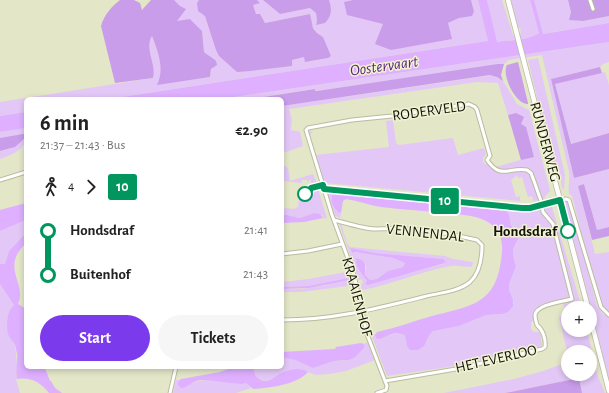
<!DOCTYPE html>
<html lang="en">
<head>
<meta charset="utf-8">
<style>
  :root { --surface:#fff; --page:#f6f6f6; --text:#222; --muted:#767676; --accent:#7c3aed }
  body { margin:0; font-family:"Alegreya Sans",sans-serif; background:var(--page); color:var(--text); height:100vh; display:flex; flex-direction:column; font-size:15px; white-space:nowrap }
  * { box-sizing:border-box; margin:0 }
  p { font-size:13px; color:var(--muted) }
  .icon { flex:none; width:22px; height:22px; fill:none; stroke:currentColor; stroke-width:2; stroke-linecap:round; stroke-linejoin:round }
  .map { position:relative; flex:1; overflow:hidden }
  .sheet { position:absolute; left:24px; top:97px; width:260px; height:272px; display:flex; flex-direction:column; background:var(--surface); border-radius:6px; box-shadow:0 2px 6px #0003 }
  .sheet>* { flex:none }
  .badge { padding:0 8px; border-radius:3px; font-size:14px; line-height:26px }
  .controls { position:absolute; left:561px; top:301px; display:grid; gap:8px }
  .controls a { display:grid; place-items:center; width:36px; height:36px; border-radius:50%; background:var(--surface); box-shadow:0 2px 6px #0003; font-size:20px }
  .map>.badge { position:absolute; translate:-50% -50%; box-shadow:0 0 0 2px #fff }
  .legs { display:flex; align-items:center; gap:6px; height:44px; padding:0 16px; font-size:13px }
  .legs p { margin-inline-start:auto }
  .head { display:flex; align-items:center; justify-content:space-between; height:68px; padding:0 16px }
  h1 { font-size:22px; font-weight:700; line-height:30px }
  .button { display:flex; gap:8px; margin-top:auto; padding:8px 16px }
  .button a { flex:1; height:46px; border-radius:24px; background:var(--accent); color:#fff; font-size:16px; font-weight:700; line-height:46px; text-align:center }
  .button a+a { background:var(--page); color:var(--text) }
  ul { padding:0 16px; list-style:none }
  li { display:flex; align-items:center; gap:14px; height:44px; font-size:15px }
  li i { display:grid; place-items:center; width:6px; height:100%; margin:0 5px; background:currentColor }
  li i::after { content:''; width:10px; height:10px; margin:-5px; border:3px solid; border-radius:50%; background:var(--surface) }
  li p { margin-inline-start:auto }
  li:first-child i { background:linear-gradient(#0000 50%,currentColor 0) }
  li:last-child i { background:linear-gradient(currentColor 50%,#0000 0) }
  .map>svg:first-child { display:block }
  .green { fill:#e3c8f7; fill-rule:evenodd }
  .forest { fill:#c99de9 }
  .water { fill:#deb0ff }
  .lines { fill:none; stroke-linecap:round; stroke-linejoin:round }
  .street-casing { stroke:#babc9f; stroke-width:5 }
  .secondary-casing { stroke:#babc9f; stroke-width:6 }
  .street { stroke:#fff; stroke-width:3 }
  .secondary { stroke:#fff; stroke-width:4.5 }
  .line-1-casing { stroke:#fff; stroke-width:9 }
  .line-1 { stroke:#00965e; stroke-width:6 }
  .stop-1-dot { fill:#fff; stroke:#00965e; stroke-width:2 }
  .labels { text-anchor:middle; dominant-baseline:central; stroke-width:3; stroke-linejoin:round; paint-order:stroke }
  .street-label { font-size:15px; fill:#121308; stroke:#f1f3d4 }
  .stop-label { font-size:15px; font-weight:bold; fill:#121308; stroke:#f1f3d4; text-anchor:end }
  .water-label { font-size:16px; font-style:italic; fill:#5d257e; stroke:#f1f3d4 }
</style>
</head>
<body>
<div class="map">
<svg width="609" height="393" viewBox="0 0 609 393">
  <rect width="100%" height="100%" fill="#e3e6c7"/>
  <g class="green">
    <path d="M173 0H199L197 3 205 15 209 26 244 71 292 66V60L304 57 306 62 328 58 323 37C314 31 311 25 310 14L265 23 260 14 256 15 252 5 259 3 257 0H263L280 14 310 8 316 13 317 21 316 25 330 4 329 0H353L344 2 448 23 459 18 474 14 471 0H478L488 41 109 99H26V112L0 116V102L153 78C157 65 144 48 152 36 157 52 166 68 158 84L210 77 214 58 208 56 204 52 202 31 190 19 177 22 180 6Z"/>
    <path d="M487 0H502L513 35 521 33 520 28H518L511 0H530L539 33C528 41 509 40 496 42Z"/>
    <path d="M534 0H568L571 12 569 19 583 21 609 16V23L542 34Z"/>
    <path d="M609 42V62L603 64 600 67 551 79 574 178 609 169V227L597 230 584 184 578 186 595 254 609 252V312L602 308 597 294 572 196 569 194C568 186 570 179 569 172L542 55 509 60 504 64 317 91H315V89L250 99H220Z"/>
    <path d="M538 58 565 175 564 189H562L559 168H557L552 160 528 60Z"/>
    <path d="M605 72 609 85V133L571 144 555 84Z"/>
    <path d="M493 75 503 81 517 104 529 110 550 191 546 195 544 199 533 201 532 196 528 197 522 177 518 178 517 175 511 180 516 197 520 196V201L325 183 324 182 307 132 313 131 310 135 316 155 389 147 386 121 393 120 396 143 399 145 453 138 458 155 484 148 486 154 483 158V162L485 164H489C499 176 510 172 524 170L523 168C510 170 501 173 491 163L496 167 534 156 516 113 508 115 498 83 477 82 289 109 292 119 291 130 300 132 303 146 283 153 282 156V106Z"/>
    <path d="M26 128V135L0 138V132Z"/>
    <path d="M26 137C26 150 11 155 0 159V151L9 149Z"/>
    <path d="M282 164 288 168 290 181 313 174 317 184H311V180H309L308 183 307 180H302L301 183 284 181 283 189H282Z"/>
    <path d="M326 186 520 204 519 206 328 188Z"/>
    <path d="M318 189 327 218 324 219 322 215 314 213 300 218 282 214V208L295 209 296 207 298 208 299 196 305 197Z"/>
    <path d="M331 191 527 210 550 205 552 207C562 241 572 274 582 308H568V330H587L597 374 605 393H582L579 378 505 393H444L514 379 543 371 568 362V374H590V352H568V355L559 317 566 313 562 300 539 306 534 313V319L531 323V329L534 332H540L542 345 541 346 455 366 387 376 371 334 388 335 400 333 405 336 406 343H426L430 334 433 331 459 326 486 315 502 314 514 303 509 290V284L516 264 513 255V249L520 235 511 224 509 214 503 210 336 194 331 197 336 210 341 213 340 217 344 219 335 216 328 196V193Z"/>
    <path d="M563 200 569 202 570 204 597 306 603 314 609 317V382Z"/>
    <path d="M26 220V233L9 251 5 264H0V231Z"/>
    <path d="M339 223H341L347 243 350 247 445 256 453 259 473 262 472 267C466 267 457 265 451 266 420 271 392 285 362 290L360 284 363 283 362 279 359 280ZM351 248 359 251 375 253 442 259 445 262 444 264 395 277 368 285 365 284 367 281 358 269 356 258 362 260 366 266 365 275 370 280 377 279 388 271 403 267 405 263 393 258 358 252 352 253 350 249Z"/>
    <path d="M351 271 355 285 302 292H282V289H302L327 285V283L309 286 282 287V282L309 279Z"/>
    <path d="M0 284 14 305 11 307 9 335 15 346 17 364 16 376 17 379H16L20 393H0Z"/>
    <path d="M368 342 375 360 346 371 329 374 316 375 299 369 288 370 267 381 258 379 254 372V367H282V357L295 360 313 368 334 361H345L364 348V344Z"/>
    <path d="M176 380H180L179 381 187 387C198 375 227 382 242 384L246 383 251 388 236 393H173Z"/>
  </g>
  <g class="forest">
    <path d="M120 0H134L140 3 142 10 151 0H174L180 6 186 9 177 21 190 19 202 31 204 52C209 57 217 58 217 65L211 69 210 77 157 85C165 69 158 52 152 36 144 48 157 65 153 78L115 83 101 26C104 15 112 6 120 0Z"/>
    <path d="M199 0H257L260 3 253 5 256 14H260L265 23 310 14 313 28 317 33 323 37 331 56 328 58 305 62 304 57 292 60V66L250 71 237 72 219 56 216 50 205 16 198 11 197 3Z"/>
    <path d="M263 0H329C332 9 332 16 325 23L316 25 317 21 316 13 310 8 280 14Z"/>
    <path d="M353 0H471L474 12 472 16 459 18 448 23 452 39 391 50 375 44 383 24 347 15 344 2Z"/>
    <path d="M568 0H609V16L583 21 569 20 571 12Z"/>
    <path d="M518 62 528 103V104C516 105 501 75 507 65Z"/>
    <path d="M498 64H504L501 75 503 81 497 77 490 75 282 106V99H250L315 89V91H317Z"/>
    <path d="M600 67 602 73 555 84 571 144 609 133V169L574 178 551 79Z"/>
    <path d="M516 113 524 117 521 124 526 127 534 157 521 160 508 115Z"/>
    <path d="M23 134 26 135V137L15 147 0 151V138Z"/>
    <path d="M584 184 597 230 609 227V236L592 240 578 186Z"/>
    <path d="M579 378 582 393H505Z"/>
  </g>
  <g class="water">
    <path d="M478 0H487L497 42C509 40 528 41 539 33L530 0H534L543 34 609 23V42L220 99H109L488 41Z"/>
    <path d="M26 112V128L0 132V116Z"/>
    <path d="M336 194 506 211 509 214 511 225 520 235 513 249V255L516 266 509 284V290L513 300V306L508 312 502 314 486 315 459 326 433 331 430 334 424 346 418 350H410L407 346 405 336C395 328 386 339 377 339L375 335 377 332C396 328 414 321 432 316 476 305 498 303 502 251 503 239 498 227 486 221 477 216 464 215 454 214 430 211 405 210 381 207 369 205 358 201 346 199L343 201 341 213C334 211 330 201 332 195Z"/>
    <path d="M26 203V220L0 231V210Z"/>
    <path d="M314 213 320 214 323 218 304 222 282 223V214L300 218Z"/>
    <path d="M26 233V243C0 268 27 282 18 304L26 309V367H46L45 368 50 381H51L55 388 62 393H49C40 382 31 377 17 379 15 372 18 362 17 354 16 351 16 347 15 345 13 341 10 339 8 334 6 326 7 310 14 305L0 284V264H5L9 251Z"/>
    <path d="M350 248 375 253 443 259 445 261V263L368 285 365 284 367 281C362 273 355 268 356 258L362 260 365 264V275L370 280 377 279 388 271 403 267 405 263 393 258 356 252 352 253Z"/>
    <path d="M349 278V280L309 288 282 289V287L309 286Z"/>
    <path d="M361 343 364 344V348L355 357 349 360 334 361 313 368 295 360 282 357V352L335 349 336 347Z"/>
    <path d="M234 367H254C253 374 258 382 267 381 271 380 274 377 278 375 286 370 299 366 308 372 297 385 268 388 253 389L246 383 242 384C228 383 214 380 200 380 192 381 188 388 181 388L178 385V382L181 379 220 372Z"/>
  </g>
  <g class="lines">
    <defs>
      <g id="street">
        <path d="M590 0 593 9"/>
        <path d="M0 180 26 172"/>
        <path d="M325 189 522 208H530L566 199 569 200 601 307 609 315"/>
        <path d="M282 254 308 251 342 244"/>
        <path d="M282 320C332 320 375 309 423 297 438 293 458 292 470 282 480 273 482 258 482 245L477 240C445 232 409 227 376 229 364 229 346 223 334 220"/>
        <path d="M170 393 176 367"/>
        <path d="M377 393 386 390 387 386 367 334 354 275 332 215 306 130 308 128 352 120 392 116 469 104 475 107 477 110 490 156 487 160C501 180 508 167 527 170L531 173 534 181 541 201 543 212 553 224 572 299C562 302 537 304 535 315 535 318 536 322 537 325 543 330 546 339 545 347L542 349 456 369 385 381"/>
      </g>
      <g id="secondary">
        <path d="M508 0 588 308"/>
        <path d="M590 317 609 391"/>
      </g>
    </defs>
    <use href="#street" class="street-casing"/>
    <use href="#secondary" class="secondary-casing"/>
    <use href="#street" class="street"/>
    <use href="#secondary" class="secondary"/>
  </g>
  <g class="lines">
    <defs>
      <path id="line-1" d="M305 194 309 193 311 188 323 185 324 189 522 208H530L560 200 568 231"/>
    </defs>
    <use href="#line-1" class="line-1-casing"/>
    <use href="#line-1" class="line-1"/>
  </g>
  <g class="stop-1-dot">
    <circle cx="305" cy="194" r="7"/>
    <circle cx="568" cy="231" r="7"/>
  </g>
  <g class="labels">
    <g class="street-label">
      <text transform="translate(429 111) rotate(-8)">RODERVELD</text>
      <text transform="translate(545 142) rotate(75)">RUNDERWEG</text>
      <text transform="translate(425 233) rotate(6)">VENNENDAL</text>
      <text transform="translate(357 297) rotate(75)">KRAAIENHOF</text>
      <text transform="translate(496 359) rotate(-13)">HET EVERLOO</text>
    </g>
    <g class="stop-label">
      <text x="557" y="231">Hondsdraf</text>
    </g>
    <g class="water-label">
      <text transform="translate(384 66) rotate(-8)">Oostervaart</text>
    </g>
  </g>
</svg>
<div class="controls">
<a>+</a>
<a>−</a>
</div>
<b class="badge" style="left:445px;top:201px;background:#00965e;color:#fff">10</b>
<section class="sheet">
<div class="head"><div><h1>6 min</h1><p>21:37 – 21:43 · Bus</p></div><b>€2.90</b></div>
<div class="legs"><svg class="icon" aria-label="walk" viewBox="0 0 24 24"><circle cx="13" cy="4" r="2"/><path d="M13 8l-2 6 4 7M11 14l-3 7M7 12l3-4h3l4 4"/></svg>4<svg class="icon" aria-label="forward" viewBox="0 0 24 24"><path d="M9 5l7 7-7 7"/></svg><b class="badge" style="background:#00965e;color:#fff">10</b></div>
<ul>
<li><i style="color:#00965e"></i><b>Hondsdraf</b><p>21:41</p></li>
<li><i style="color:#00965e"></i><b>Buitenhof</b><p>21:43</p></li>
</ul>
<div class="button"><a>Start</a><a>Tickets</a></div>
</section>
</div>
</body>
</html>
